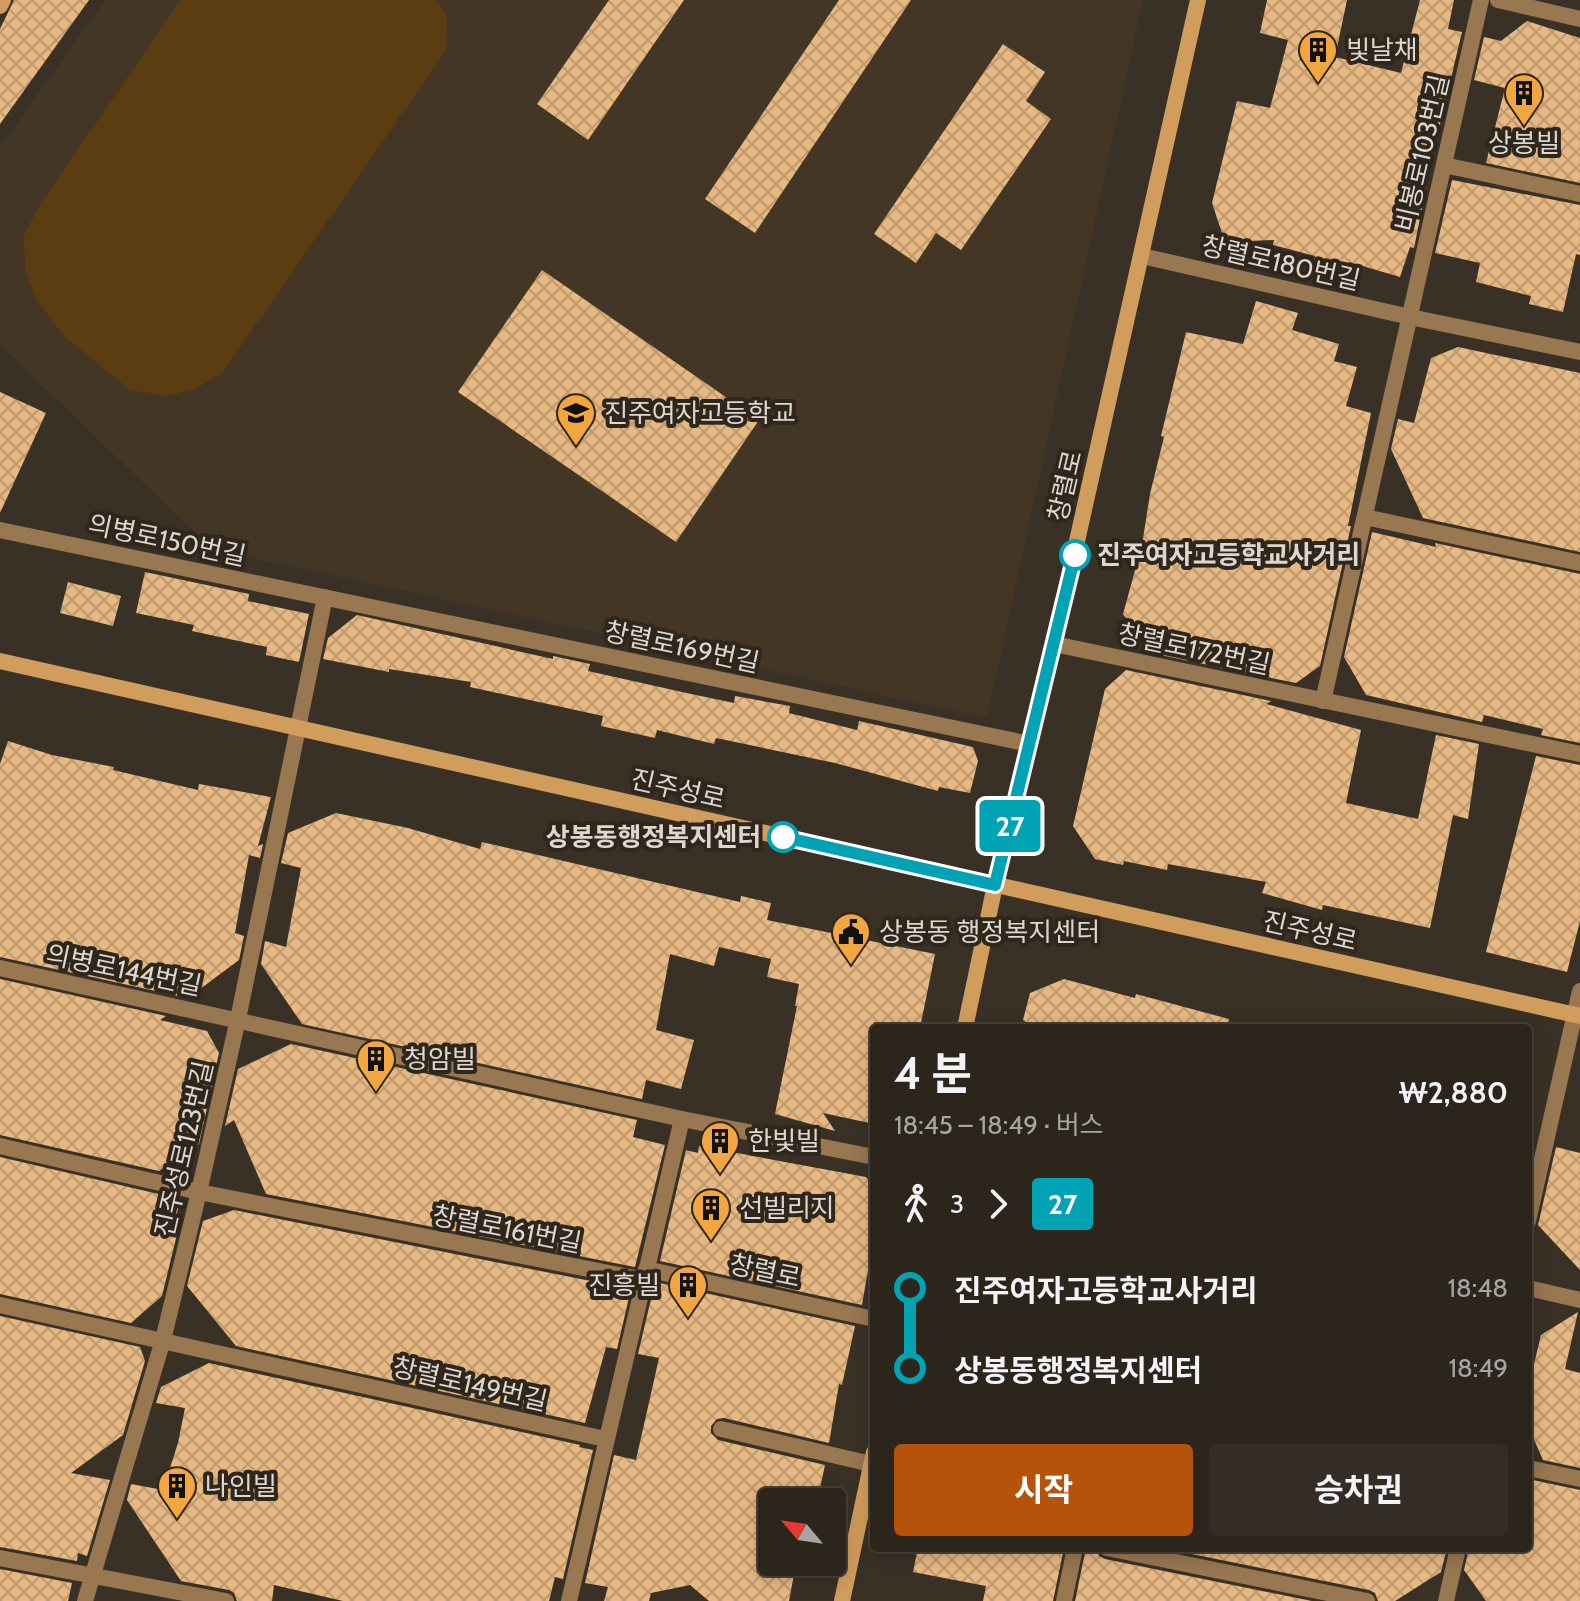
<!DOCTYPE html>
<html lang="ko">
<head>
<meta charset="utf-8">
<style>
  :root { --surface:#2c251c; --page:#342d25; --text:#f1f3f6; --muted:#a6a5a3; --line:#48423b; --accent:#b45309 }
  body { margin:0; font-family:Cabin,"Noto Sans KR",sans-serif; background:var(--page); color:var(--text); height:100vh; display:flex; flex-direction:column; font-size:30px; white-space:nowrap }
  * { box-sizing:border-box; margin:0 }
  p { font-size:26px; color:var(--muted) }
  .icon { flex:none; width:44px; height:44px; fill:none; stroke:currentColor; stroke-width:2; stroke-linecap:round; stroke-linejoin:round }
  .map { position:relative; flex:1; overflow:hidden }
  .side { position:absolute; left:870px; top:1024px; width:662px; height:528px; display:flex; flex-direction:column; background:var(--surface); border-radius:8px; box-shadow:0 4px 20px #0003,0 0 0 2px var(--line) }
  .side>* { flex:none }
  .badge { padding:0 16px; border-radius:6px; font-size:28px; line-height:52px }
  .needle { width:52px; rotate:299deg }
  .buttons { position:absolute; left:758px; top:1488px; display:grid; gap:16px }
  .buttons a { display:grid; place-items:center; width:88px; height:88px; border-radius:8px; background:var(--surface); box-shadow:0 4px 20px #0003,0 0 0 2px var(--line); font-size:40px }
  .map>.badge { position:absolute; translate:-50% -50%; box-shadow:0 0 0 4px #fff }
  .legs { display:flex; align-items:center; gap:12px; height:88px; padding:0 24px; font-size:26px }
  .legs p { margin-inline-start:auto }
  .headline { display:flex; align-items:center; justify-content:space-between; height:136px; padding:0 24px }
  h1 { font-size:44px; font-weight:700; line-height:60px }
  .primary-button { display:flex; gap:16px; margin-top:auto; padding:16px 24px }
  .primary-button a { flex:1; height:92px; border-radius:8px; background:var(--accent); color:#fff; font-size:32px; font-weight:700; line-height:92px; text-align:center }
  .primary-button a+a { background:var(--page); color:var(--text) }
  ul { padding:0 24px; list-style:none }
  li { display:flex; align-items:center; gap:28px; height:80px; font-size:30px }
  li i { display:grid; place-items:center; width:12px; height:100%; margin:0 10px; background:currentColor }
  li i::after { content:''; width:20px; height:20px; margin:-10px; border:6px solid; border-radius:50%; background:var(--surface) }
  li p { margin-inline-start:auto }
  li:first-child i { background:linear-gradient(#0000 50%,currentColor 0) }
  li:last-child i { background:linear-gradient(currentColor 50%,#0000 0) }
  .map>svg:first-child { display:block }
  .built { fill:#443625 }
  .pitch { fill:#5c3d12 }
  .building { fill:url(#building-cross-hatch) }
  .lines { fill:none; stroke-linecap:round; stroke-linejoin:round }
  .street { stroke:#987751; stroke-width:16 }
  .secondary { stroke:#d19d5d; stroke-width:16 }
  .line-1-casing { stroke:#fff; stroke-width:18 }
  .line-1 { stroke:#00a3b4; stroke-width:12 }
  .stop-1-dot { fill:#fff; stroke:#00a3b4; stroke-width:4 }
  .labels { text-anchor:middle; dominant-baseline:central; stroke-width:8; stroke-linejoin:round; paint-order:stroke }
  .poi-label { font-size:26px; fill:#ddd7d0; stroke:#30271c; text-anchor:start }
  .street-label { font-size:26px; fill:#ddd7d0; stroke:#30271c }
  .stop-label { font-size:26px; font-weight:bold; fill:#ddd7d0; stroke:#30271c; text-anchor:start }
</style>
</head>
<body>
<div class="map">
<svg width="1580" height="1601" viewBox="0 0 1580 1601">
  <defs>
    <pattern id="building-cross-hatch" width="8" height="8" patternUnits="userSpaceOnUse" patternTransform="scale(2)"><rect width="8" height="8" fill="#e7b881"/><path d="M0 0l8 8M0 8l8-8" fill="none" stroke="#be9a70"/></pattern>
  </defs>
  <rect width="100%" height="100%" fill="#3a3126"/>
  <path class="built" d="M105 0H1143L987 718 212 549 0 345V147Z"/>
  <path class="pitch" d="M181 0H435L447 17 446 50 223 372 197 388 167 396 130 390 63 335 36 299 25 270 24 235 41 203Z"/>
  <g class="building">
    <path d="M14 0H89L0 124V29Z"/>
    <path d="M609 0H684L588 140 537 104Z"/>
    <path d="M839 0H911L755 233 705 199Z"/>
    <path d="M1267 0H1347L1335 57 1401 73 1420 0H1454L1448 29 1462 32 1434 149 1414 248 1410 247 1400 277 1349 262 1348 268 1314 261 1315 256 1273 245 1274 240 1225 242 1212 203 1237 101 1270 108 1288 40 1260 33Z"/>
    <path d="M1527 21 1580 38V183L1486 163 1505 88 1474 80 1484 37 1501 41Z"/>
    <path d="M1003 44 1045 72 1026 101 1051 119 961 250 936 233 916 263 874 234Z"/>
    <path d="M1452 180 1580 205V255L1576 254 1563 312 1529 304 1531 296 1476 282 1480 263 1435 253Z"/>
    <path d="M542 270 759 420 676 542 458 392Z"/>
    <path d="M1256 301 1298 313 1292 330 1339 344 1334 361 1357 367 1346 406 1371 413 1348 526H1351L1320 666 1296 683 1146 652 1149 649 1123 614 1142 545 1150 494 1164 437 1161 436 1186 332 1243 344Z"/>
    <path d="M1458 347 1580 373V552L1423 518 1391 449 1398 419 1414 423 1431 358Z"/>
    <path d="M0 392 46 413 0 513Z"/>
    <path d="M1372 532 1436 547 1435 543 1580 574V743L1541 735 1543 729 1484 715 1482 722 1366 695 1344 657Z"/>
    <path d="M145 572 249 594 248 601 309 614 299 662 266 655 267 647 192 631 194 625 136 613Z"/>
    <path d="M68 582 121 596 113 626 60 613Z"/>
    <path d="M357 615 553 659V656L590 664 588 671 682 692 734 703 735 696 790 706 789 713 857 730 859 721 973 747 978 761 970 793 939 787 938 791 835 763 716 738 714 744 657 730 655 738 601 726 603 716 470 687 471 682 389 669V672L323 659 328 638Z"/>
    <path d="M1126 670 1271 701 1266 704 1361 730 1346 803 1418 819 1436 735 1479 744 1468 819 1453 815 1430 928 1323 905 1322 910 1262 893 1266 882 1168 864 1167 870 1124 861 1123 865 1095 859 1073 826 1105 689Z"/>
    <path d="M8 741 52 755 114 767 113 770 198 790 199 784 271 797 258 846 263 844 260 858 249 855 235 933 244 936 239 960 188 998 0 957V764Z"/>
    <path d="M1536 756 1580 765V921L1567 972 1486 952Z"/>
    <path d="M336 813 408 828 480 849 482 842 740 902 741 896 771 903 767 920 935 954 920 1028 874 1022V1124L823 1113 835 1131 775 1114 797 1006H795L799 984 767 977 771 959 719 947 714 966 670 954 656 1030 694 1040 681 1089 646 1080 642 1099 302 1024 261 964 265 941 286 947 301 868 281 863 288 833Z"/>
    <path d="M0 979 166 1016 160 1020 207 1031 219 1053 199 1144 159 1171 0 1135Z"/>
    <path d="M1064 979 1135 998 1136 994 1229 1019 1228 1028H1024L1025 1021 1023 1020 1030 993Z"/>
    <path d="M291 1044 637 1120 633 1137 665 1145 635 1267 266 1194 234 1120 225 1126 238 1069Z"/>
    <path d="M699 1146 866 1177 874 1188V1227L868 1253H871L862 1305 660 1261 686 1150 698 1153Z"/>
    <path d="M1556 1147 1580 1153V1270L1538 1225Z"/>
    <path d="M0 1157 180 1199 173 1232 178 1230 162 1296 131 1323 0 1294Z"/>
    <path d="M234 1210 631 1289 617 1349 606 1347 585 1423 236 1346 187 1286 203 1221Z"/>
    <path d="M655 1282 855 1326 842 1385 839 1384 829 1443 724 1418 717 1419 711 1426V1433L718 1440 825 1465 817 1502H772V1565L795 1569 789 1601H709L690 1585 651 1593 649 1601H604L608 1587 585 1583 614 1455 636 1460 659 1358 638 1354Z"/>
    <path d="M1578 1312 1565 1369 1580 1373V1468L1543 1460 1528 1426V1389L1541 1335Z"/>
    <path d="M0 1316 140 1347 145 1361 123 1435 71 1473 110 1480 87 1556 78 1553 77 1561 0 1547Z"/>
    <path d="M209 1363 580 1445 579 1447 593 1450 563 1579 555 1577 549 1601H343L274 1585 272 1601H237L234 1593 229 1590 181 1581 127 1500 131 1484 163 1490 178 1443 185 1408 156 1403 161 1387Z"/>
    <path d="M1528 1479 1580 1490V1601H1486L1464 1570 1469 1548H1528Z"/>
    <path d="M918 1548H1064L1053 1601H983L986 1586 913 1572Z"/>
    <path d="M1086 1548H1096L1099 1556 1105 1559 1312 1601H1075Z"/>
    <path d="M1162 1548H1447L1441 1572 1395 1601H1378L1375 1593 1369 1590Z"/>
    <path d="M0 1569 72 1583 68 1601H0Z"/>
  </g>
  <g class="lines">
    <g class="street">
      <path d="M1498 0 1580 19"/>
      <path d="M1444 165 1580 194"/>
      <path d="M1142 256 1410 317 1580 352"/>
      <path d="M1365 517 1580 563"/>
      <path d="M0 530 1030 744"/>
      <path d="M1054 644 1580 754"/>
      <path d="M1323 701 1481 0"/>
      <path d="M0 968 682 1119 874 1157"/>
      <path d="M0 1146 199 1192 644 1280"/>
      <path d="M1528 1221 1580 991"/>
      <path d="M646 1269 874 1319"/>
      <path d="M1528 1288 1580 1300"/>
      <path d="M0 1305 605 1439"/>
      <path d="M721 1429 871 1464"/>
      <path d="M1528 1468 1580 1479"/>
      <path d="M1107 1548 1367 1601"/>
      <path d="M0 1558 226 1601"/>
      <path d="M85 1601 163 1340 199 1192 238 1019 325 597"/>
      <path d="M569 1601 682 1119"/>
      <path d="M1064 1601 1075 1548"/>
      <path d="M1446 1601 1458 1548"/>
    </g>
    <g class="secondary">
      <path d="M0 6 3 0"/>
      <path d="M0 661 1580 1016"/>
      <path d="M965 1028 995 885 1054 644 1198 0"/>
      <path d="M842 1601 874 1452"/>
    </g>
  </g>
  <g class="lines">
    <defs>
      <path id="line-1" d="M783 837 995 885 1075 555"/>
    </defs>
    <use href="#line-1" class="line-1-casing"/>
    <use href="#line-1" class="line-1"/>
  </g>
  <defs>
    <symbol id="building-pin" viewBox="-11 -11 22 30"><path d="M0 17L-7.5 6A9.5 9.5 0 1 1 7.5 6Z" fill="#f1a63f" stroke="#30271c"/><path d="M-4-6H4V6H1V3H-1V6H-4ZM-2.5-4.3h1.7v1.8h-1.7ZM.8-4.3h1.7v1.8H.8ZM-2.5-1h1.7V.8h-1.7ZM.8-1h1.7V.8H.8Z" fill="#111"/></symbol>
    <symbol id="school-pin" viewBox="-11 -11 22 30"><path d="M0 17L-7.5 6A9.5 9.5 0 1 1 7.5 6Z" fill="#f1a63f" stroke="#30271c"/><path d="M0-5L7-2L0 1L-7-2ZM-4 1L0 2.5L4 1V4Q0 6-4 4Z" fill="#111"/></symbol>
    <symbol id="civic-pin" viewBox="-11 -11 22 30"><path d="M0 17L-7.5 6A9.5 9.5 0 1 1 7.5 6Z" fill="#f1a63f" stroke="#30271c"/><path d="M-.6-6.5H3V-4.5H.6V-3L4-1V1h2V6H-6V1h2V-1L-.6-3ZM-1.2 2.5V6h2.4V2.5Z" fill="#111"/></symbol>
  </defs>
  <g fill-rule="evenodd">
    <use href="#building-pin" x="1296" y="28" width="44" height="60"/>
    <use href="#building-pin" x="1502" y="71" width="44" height="60"/>
    <use href="#school-pin" x="554" y="391" width="44" height="60"/>
    <use href="#civic-pin" x="829" y="910" width="44" height="60"/>
    <use href="#building-pin" x="354" y="1037" width="44" height="60"/>
    <use href="#building-pin" x="698" y="1119" width="44" height="60"/>
    <use href="#building-pin" x="689" y="1186" width="44" height="60"/>
    <use href="#building-pin" x="666" y="1263" width="44" height="60"/>
    <use href="#building-pin" x="155" y="1464" width="44" height="60"/>
  </g>
  <g class="stop-1-dot">
    <circle cx="1075" cy="555" r="14"/>
    <circle cx="783" cy="837" r="14"/>
  </g>
  <g class="labels">
    <g class="poi-label">
      <text x="1346" y="50">빛날채</text>
      <text x="1524" y="143" text-anchor="middle">상봉빌</text>
      <text x="604" y="413">진주여자고등학교</text>
      <text x="879" y="932">상봉동 행정복지센터</text>
      <text x="404" y="1059">청암빌</text>
      <text x="748" y="1141">한빛빌</text>
      <text x="739" y="1208">선빌리지</text>
      <text x="660" y="1285" text-anchor="end">진흥빌</text>
      <text x="205" y="1486">나인빌</text>
    </g>
    <g class="street-label">
      <text transform="translate(1422 153) rotate(-77)">비봉로103번길</text>
      <text transform="translate(1281 263) rotate(13)">창렬로180번길</text>
      <text transform="translate(1065 486) rotate(-77)">창렬로</text>
      <text transform="translate(167 540) rotate(12)">의병로150번길</text>
      <text transform="translate(682 647) rotate(12)">창렬로169번길</text>
      <text transform="translate(1194 649) rotate(12)">창렬로172번길</text>
      <text transform="translate(678 789) rotate(13)">진주성로</text>
      <text transform="translate(1310 931) rotate(13)">진주성로</text>
      <text transform="translate(124 970) rotate(12)">의병로144번길</text>
      <text transform="translate(184 1149) rotate(-77)">진주성로123번길</text>
      <text transform="translate(507 1229) rotate(11)">창렬로161번길</text>
      <text transform="translate(765 1271) rotate(12)">창렬로</text>
      <text transform="translate(470 1384) rotate(13)">창렬로149번길</text>
    </g>
    <g class="stop-label">
      <text x="1097" y="555">진주여자고등학교사거리</text>
      <text x="761" y="837" text-anchor="end">상봉동행정복지센터</text>
    </g>
  </g>
</svg>
<div class="buttons">
<a><svg class="needle" viewBox="-14 -14 28 28"><path d="M0-13l5 13h-10z" fill="#e53935"/><path d="M0 13l5-13h-10z" fill="#a6a5a3"/></svg></a>
</div>
<b class="badge" style="left:1010px;top:826px;background:#00a3b4;color:#fff">27</b>
<section class="side">
<div class="headline"><div><h1>4 분</h1><p>18:45 – 18:49 · 버스</p></div><b>₩2,880</b></div>
<div class="legs"><svg class="icon" aria-label="walk" viewBox="0 0 24 24"><circle cx="13" cy="4" r="2"/><path d="M13 8l-2 6 4 7M11 14l-3 7M7 12l3-4h3l4 4"/></svg>3<svg class="icon" aria-label="forward" viewBox="0 0 24 24"><path d="M9 5l7 7-7 7"/></svg><b class="badge" style="background:#00a3b4;color:#fff">27</b></div>
<ul>
<li><i style="color:#00a3b4"></i><b>진주여자고등학교사거리</b><p>18:48</p></li>
<li><i style="color:#00a3b4"></i><b>상봉동행정복지센터</b><p>18:49</p></li>
</ul>
<div class="primary-button"><a>시작</a><a>승차권</a></div>
</section>
</div>
</body>
</html>
